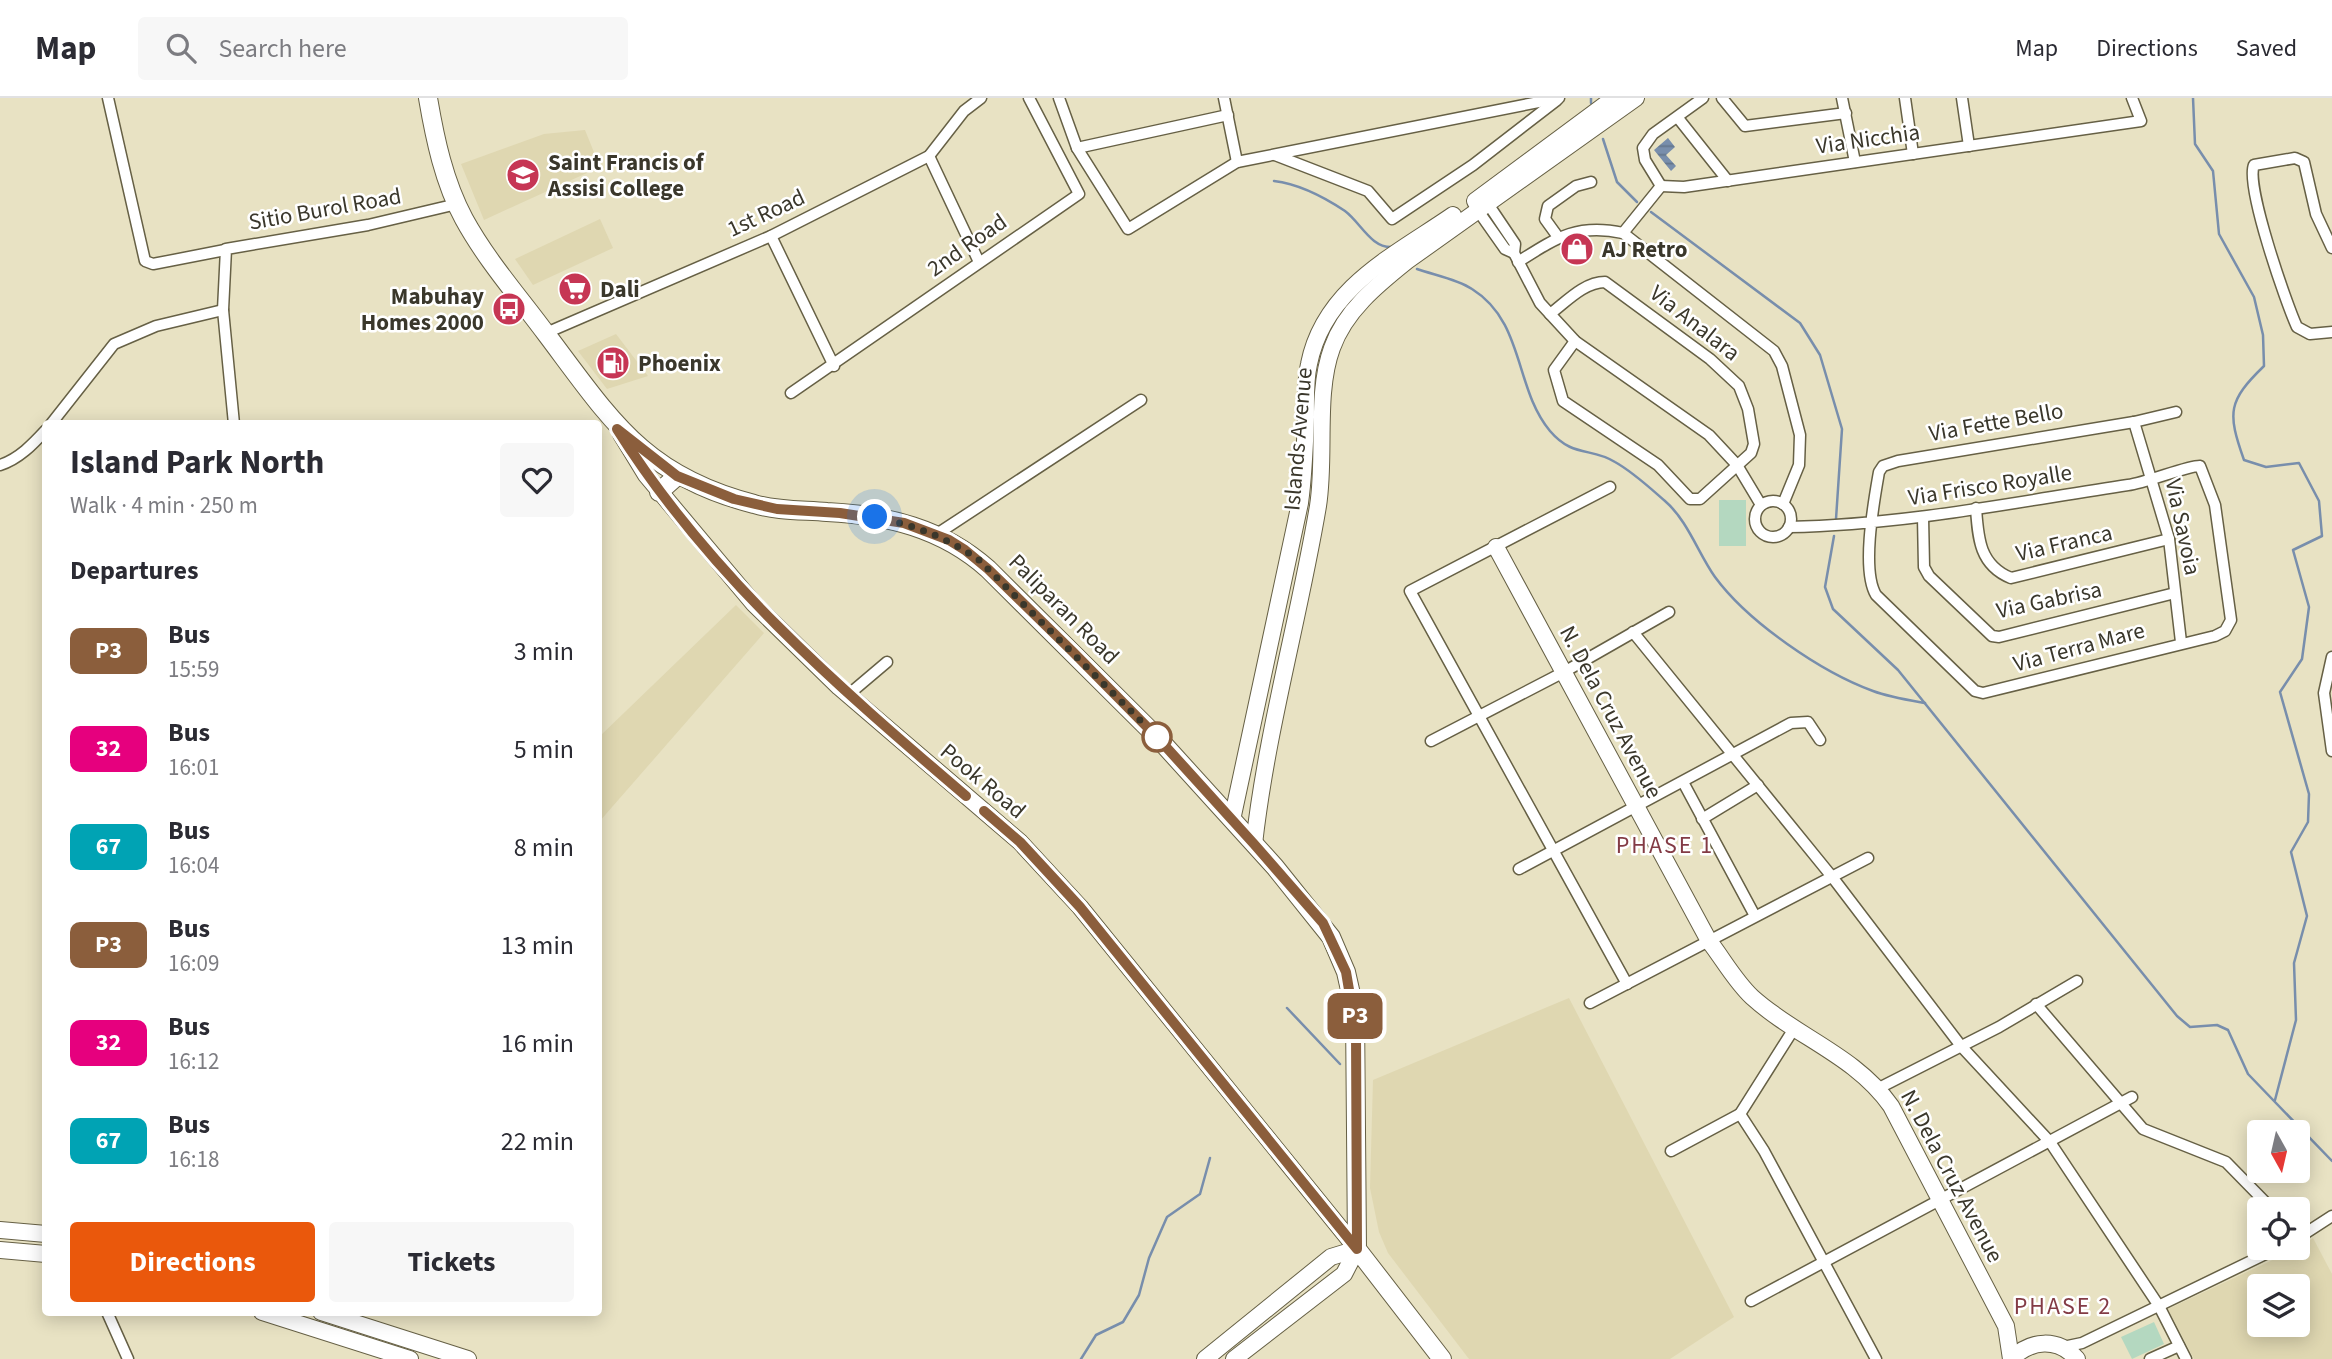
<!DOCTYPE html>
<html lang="en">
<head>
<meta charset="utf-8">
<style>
  :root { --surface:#fff; --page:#f7f7f7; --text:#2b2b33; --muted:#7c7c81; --line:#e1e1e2; --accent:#ea580c }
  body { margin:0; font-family:"Source Sans 3",sans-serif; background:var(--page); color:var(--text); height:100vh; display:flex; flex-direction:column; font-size:26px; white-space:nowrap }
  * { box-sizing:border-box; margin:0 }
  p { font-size:23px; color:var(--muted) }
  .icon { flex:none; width:38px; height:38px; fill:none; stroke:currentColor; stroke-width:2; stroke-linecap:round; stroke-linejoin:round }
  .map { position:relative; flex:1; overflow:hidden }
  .drawer { position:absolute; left:42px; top:322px; width:560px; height:896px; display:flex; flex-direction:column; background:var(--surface); border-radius:7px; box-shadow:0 4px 18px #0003 }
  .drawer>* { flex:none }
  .badge { padding:0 14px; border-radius:10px; font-size:24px; line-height:46px }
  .needle { width:46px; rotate:172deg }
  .buttons { position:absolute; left:2247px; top:1022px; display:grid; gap:14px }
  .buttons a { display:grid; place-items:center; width:63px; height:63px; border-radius:7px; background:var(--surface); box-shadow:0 4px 18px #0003; font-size:35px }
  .you { position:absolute; width:35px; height:35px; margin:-18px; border:5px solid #fff; border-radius:50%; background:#1a73e8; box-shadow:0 0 0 10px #1a73e833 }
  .map>.badge { position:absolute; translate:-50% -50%; box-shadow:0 0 0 4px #fff }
  h2 { padding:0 28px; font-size:26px; line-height:63px }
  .round { display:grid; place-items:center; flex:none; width:74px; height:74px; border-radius:7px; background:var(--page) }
  .head { display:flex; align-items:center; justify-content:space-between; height:119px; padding:0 28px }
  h1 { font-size:33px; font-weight:700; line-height:52px }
  .primary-button { display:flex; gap:14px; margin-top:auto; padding:14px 28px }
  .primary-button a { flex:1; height:80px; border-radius:7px; background:var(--accent); color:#fff; font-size:28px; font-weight:700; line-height:80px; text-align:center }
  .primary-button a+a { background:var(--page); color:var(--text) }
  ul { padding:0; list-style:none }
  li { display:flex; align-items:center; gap:21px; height:98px; padding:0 28px }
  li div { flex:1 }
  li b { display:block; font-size:26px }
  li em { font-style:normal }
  li .badge { min-width:77px; font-weight:700; text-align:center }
  header { display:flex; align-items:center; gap:42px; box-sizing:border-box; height:98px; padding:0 35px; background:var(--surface); border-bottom:2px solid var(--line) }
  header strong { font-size:33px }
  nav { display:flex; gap:38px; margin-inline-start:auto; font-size:24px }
  .search { width:490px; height:63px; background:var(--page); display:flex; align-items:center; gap:18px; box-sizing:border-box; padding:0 24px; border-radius:7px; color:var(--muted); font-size:26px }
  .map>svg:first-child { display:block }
  .built { fill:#dfd7b1; fill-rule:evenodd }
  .park { fill:#b4d8c0 }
  .water { fill:url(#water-rules) }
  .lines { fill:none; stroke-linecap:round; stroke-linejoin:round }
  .stream { stroke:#788eac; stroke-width:2.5 }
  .street-casing { stroke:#666045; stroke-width:13 }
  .secondary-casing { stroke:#666045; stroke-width:18 }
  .primary-casing { stroke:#666045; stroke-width:20 }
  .street { stroke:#fff; stroke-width:10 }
  .secondary { stroke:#fff; stroke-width:16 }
  .primary { stroke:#fff; stroke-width:18 }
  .line-casing { stroke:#fff; stroke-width:16 }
  .line { stroke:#8b5e3c; stroke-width:10 }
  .walk { stroke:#3a372b; stroke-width:7; stroke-dasharray:0 12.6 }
  .stop-dot { fill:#fff; stroke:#8b5e3c; stroke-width:3.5 }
  .labels { text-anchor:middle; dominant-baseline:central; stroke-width:5; stroke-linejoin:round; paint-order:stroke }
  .street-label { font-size:23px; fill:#3a372b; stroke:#fff }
  .poi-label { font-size:23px; font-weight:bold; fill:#3a372b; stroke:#fff; text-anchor:start }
  .neighbourhood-label { font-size:24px; letter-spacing:2px; fill:#833b45; stroke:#fff }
</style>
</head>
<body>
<header>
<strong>Map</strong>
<div class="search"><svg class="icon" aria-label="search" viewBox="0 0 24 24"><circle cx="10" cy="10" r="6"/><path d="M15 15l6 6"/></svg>Search here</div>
<nav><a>Map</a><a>Directions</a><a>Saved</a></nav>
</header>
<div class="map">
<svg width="2332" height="1261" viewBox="0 0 2332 1261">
  <defs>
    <pattern id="water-rules" width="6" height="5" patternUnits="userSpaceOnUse" patternTransform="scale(1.75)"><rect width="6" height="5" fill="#788eac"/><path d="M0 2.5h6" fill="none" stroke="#63758c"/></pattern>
  </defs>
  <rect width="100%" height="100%" fill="#e8e2c3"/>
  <g class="built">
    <path d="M585 32 600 69 484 122 461 66 544 36Z"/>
    <path d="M600 121 613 150 533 187 515 161Z"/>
    <path d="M616 236 648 278 607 291 578 253Z"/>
    <path d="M736 507 764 535 599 724V639Z"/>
    <path d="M1569 900 1734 1219 1670 1261H1469L1388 1155 1379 1134 1370 1090 1373 982Z"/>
    <path d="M2313 1140 2332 1176V1261H2194L2168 1211 2298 1150ZM2298 1188V1227H2259V1188Z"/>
  </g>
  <g class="park">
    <rect x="1719" y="402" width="27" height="46"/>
    <path d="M2154 1224 2164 1246 2132 1261 2121 1239Z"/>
  </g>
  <path class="water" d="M1668 40 1675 49 1666 57 1676 68 1671 73 1654 52Z"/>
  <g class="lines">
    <g class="stream">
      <path d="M2193 0 2195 46 2213 73 2219 136 2254 199 2263 237 2264 268C2228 303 2227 314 2244 362L2266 369 2299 365 2319 403 2322 438 2293 452 2309 509 2302 561 2280 594 2309 696 2308 724 2291 754 2307 818 2294 865 2296 922 2275 1002"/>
      <path d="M1591 5V0"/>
      <path d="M1603 41 1617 84 1637 104"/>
      <path d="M1274 83C1299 86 1324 99 1345 113 1361 125 1371 150 1392 149"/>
      <path d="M1651 114 1800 225 1820 257 1842 331 1836 421"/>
      <path d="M1417 171C1434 177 1457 181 1472 191 1525 224 1514 290 1550 333 1573 360 1591 349 1615 364 1633 374 1650 390 1665 403 1688 423 1698 455 1715 479 1748 524 1821 574 1873 593 1889 599 1908 602 1925 605"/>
      <path d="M1834 438 1825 489 1833 511 1898 572 2177 918 2190 929 2217 927 2228 932 2248 976 2332 1063"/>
      <path d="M1287 910 1340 966"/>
      <path d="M1081 1261 1096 1237 1123 1224 1139 1197 1149 1160 1167 1119 1200 1096 1210 1060"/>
    </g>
    <defs>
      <g id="street">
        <path d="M108 0 145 163 153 166 225 152"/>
        <path d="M1059 0 1077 50 1128 131 1237 64 1559 0"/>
        <path d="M1224 0 1237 64"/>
        <path d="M1722 0 1745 28 1846 15"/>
        <path d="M1842 0 1855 64"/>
        <path d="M1905 0 1913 56"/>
        <path d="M1962 0 1969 48"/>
        <path d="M1678 20 1728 83"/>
        <path d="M1077 50 1228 17"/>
        <path d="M1275 57 1368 93 1392 121 1473 67 1557 2"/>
        <path d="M929 58 979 164"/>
        <path d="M1661 88 1684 89 2141 23 2132 0"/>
        <path d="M1661 88 1645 62 1643 50 1653 36 1703 0"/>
        <path d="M1484 100 1515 146 1514 155 1540 205 1575 243 1709 337 1737 367 1761 407"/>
        <path d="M1474 107 1505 151 1514 155"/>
        <path d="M1623 135 1661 88"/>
        <path d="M771 138 834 268"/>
        <path d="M1558 139 1545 121 1548 108 1576 88 1591 84"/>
        <path d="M2332 150 2316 116 2304 64 2295 60 2254 67C2245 87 2286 205 2297 229L2310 236 2332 234"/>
        <path d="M1518 164C1556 140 1577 125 1623 135L1774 253 1782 268 1800 337 1799 367 1783 406"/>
        <path d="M1550 216C1566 204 1584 184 1605 184L1710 261 1739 288 1748 311 1754 346 1751 355 1700 401H1690L1658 367 1563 303 1554 272 1575 243"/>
        <path d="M546 235 771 138 929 58 964 13 981 0"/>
        <path d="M791 295 1079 96 1029 0"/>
        <path d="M2134 324 2169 441 2181 544"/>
        <path d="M51 326 114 246 156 228 223 212"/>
        <path d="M234 326 223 212 226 151 368 127 457 106"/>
        <path d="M0 367C19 361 33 346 46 332"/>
        <path d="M1610 389 1410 493 1627 886"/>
        <circle cx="1773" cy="421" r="18"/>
        <path d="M1976 410C1978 439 1979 467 2011 480L2169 441"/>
        <path d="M1923 419 1924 469 1929 478 1992 538 1999 539 2175 495"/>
        <path d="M1789 429C1903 427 2015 404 2128 387 2146 385 2189 367 2200 368L2215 407 2231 522 2225 533 2215 538 1983 595 1975 593 1876 497C1861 472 1874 403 1879 374L1883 368 1898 363 2134 324 2176 314"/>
        <path d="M937 436 1141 302"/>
        <path d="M1633 534 1833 780 1961 948 2050 1044 2159 1208 2186 1261"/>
        <path d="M2332 559 2324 595 2332 653"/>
        <path d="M848 597 887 564"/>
        <path d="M1431 643 1564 574 1669 514"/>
        <path d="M1683 684 1755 818"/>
        <path d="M1702 721 1758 687"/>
        <path d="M1519 771 1791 625 1808 624 1820 642"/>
        <path d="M1590 905 1868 760"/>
        <path d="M2036 906 2143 1031 2226 1064 2272 1111"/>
        <path d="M1795 929 1740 1016 1764 1053 1876 1261"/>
        <path d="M1879 990 1999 929 2077 883"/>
        <path d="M1671 1053 1740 1016"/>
        <path d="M2298 1140 2332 1118"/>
        <path d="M1751 1203 2132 999"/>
        <path d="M107 1214 128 1261"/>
        <path d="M2063 1249 2082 1245 2278 1150"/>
        <path d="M2150 1261 2179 1248"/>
      </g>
      <g id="secondary">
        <path d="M1475 103 1614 0"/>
        <path d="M621 336 646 377 754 506 839 589 1020 744 1080 809 1357 1151"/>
        <path d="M1496 449 1709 843C1723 861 1735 883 1752 899 1796 939 1855 957 1891 1008L2006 1228 2011 1261"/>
        <path d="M1232 722 1300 405C1304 376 1305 348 1306 319 1306 302 1305 283 1309 266 1324 190 1395 157 1453 117"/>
        <path d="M1254 746C1267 631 1299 521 1318 408 1326 358 1315 296 1332 250 1345 213 1377 187 1407 163L1636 0"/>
        <path d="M0 1132 46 1136"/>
        <path d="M0 1152 46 1156"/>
        <path d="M262 1214 410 1261"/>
        <path d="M321 1214 468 1261"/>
        <path d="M1205 1261 1331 1159 1357 1151"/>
        <path d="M1234 1261 1344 1176 1357 1151"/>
        <path d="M2011 1261C2031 1242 2057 1239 2077 1261"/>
      </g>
      <g id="primary">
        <path d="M428 0C435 41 444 84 464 121 487 163 519 199 547 237 611 322 644 378 754 406 777 413 803 412 827 414 887 417 942 430 988 471L1157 639 1275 769 1331 839 1346 874 1355 914 1357 1151 1442 1261"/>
        <path d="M659 394 677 378"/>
      </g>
    </defs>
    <use href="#street" class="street-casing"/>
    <use href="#secondary" class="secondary-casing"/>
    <use href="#primary" class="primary-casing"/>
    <use href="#street" class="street"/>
    <use href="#secondary" class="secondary"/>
    <use href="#primary" class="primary"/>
  </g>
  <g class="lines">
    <defs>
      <path id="line" d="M966 698C836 587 709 477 617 331L677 378 734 401 777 411 840 415 904 425 949 442 965 452 988 471 1073 554 1157 639 1254 746 1323 825 1346 874 1356 933 1357 1151 1080 809 1020 744 984 713"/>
    </defs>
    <use href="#line" class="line-casing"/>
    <use href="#line" class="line"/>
    <path class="walk" d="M875 419C914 427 946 439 979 462L1157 639"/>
  </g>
  <defs>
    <symbol id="university-disc" viewBox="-11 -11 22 22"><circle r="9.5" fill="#c63654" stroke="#fff"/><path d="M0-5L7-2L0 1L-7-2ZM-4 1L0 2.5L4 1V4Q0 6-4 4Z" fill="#fff"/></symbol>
    <symbol id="shop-disc" viewBox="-11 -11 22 22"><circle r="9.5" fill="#c63654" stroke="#fff"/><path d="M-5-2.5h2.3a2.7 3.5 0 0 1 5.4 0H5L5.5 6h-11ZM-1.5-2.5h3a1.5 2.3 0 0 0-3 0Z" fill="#fff"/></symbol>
    <symbol id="supermarket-disc" viewBox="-11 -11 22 22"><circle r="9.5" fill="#c63654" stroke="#fff"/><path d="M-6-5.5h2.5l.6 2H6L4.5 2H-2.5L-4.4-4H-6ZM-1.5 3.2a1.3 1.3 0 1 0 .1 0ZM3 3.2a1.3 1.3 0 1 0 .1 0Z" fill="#fff"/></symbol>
    <symbol id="bus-disc" viewBox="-11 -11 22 22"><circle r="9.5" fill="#c63654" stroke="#fff"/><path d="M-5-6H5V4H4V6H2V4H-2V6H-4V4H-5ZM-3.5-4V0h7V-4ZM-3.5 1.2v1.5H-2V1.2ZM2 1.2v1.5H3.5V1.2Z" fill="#fff"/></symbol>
    <symbol id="fuel-disc" viewBox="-11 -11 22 22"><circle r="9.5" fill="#c63654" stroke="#fff"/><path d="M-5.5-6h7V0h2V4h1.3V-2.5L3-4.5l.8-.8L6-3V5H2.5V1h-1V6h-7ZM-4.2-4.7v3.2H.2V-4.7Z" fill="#fff"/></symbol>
  </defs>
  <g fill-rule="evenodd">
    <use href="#university-disc" x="504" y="58" width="38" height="38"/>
    <use href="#shop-disc" x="1558" y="132" width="38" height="38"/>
    <use href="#supermarket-disc" x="556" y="172" width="38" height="38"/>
    <use href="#bus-disc" x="490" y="192" width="38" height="38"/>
    <use href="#fuel-disc" x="594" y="246" width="38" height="38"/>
  </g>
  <circle class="stop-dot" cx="1157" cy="639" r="14"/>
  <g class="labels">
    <g class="street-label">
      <text transform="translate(1868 41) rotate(-8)">Via Nicchia</text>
      <text transform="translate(325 111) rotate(-10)">Sitio Burol Road</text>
      <text transform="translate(766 115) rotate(-25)">1st Road</text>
      <text transform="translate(967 147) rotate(-35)">2nd Road</text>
      <text transform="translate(1695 225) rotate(38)">Via Analara</text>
      <text transform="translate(1996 324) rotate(-10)">Via Fette Bello</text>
      <text transform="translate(1298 341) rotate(-85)">Islands Avenue</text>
      <text transform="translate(1990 387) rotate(-9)">Via Frisco Royalle</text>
      <text transform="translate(2183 429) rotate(78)">Via Savoia</text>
      <text transform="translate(2064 445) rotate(-13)">Via Franca</text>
      <text transform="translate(2049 502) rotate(-12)">Via Gabrisa</text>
      <text transform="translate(1064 511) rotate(45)">Paliparan Road</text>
      <text transform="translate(2079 549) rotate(-15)">Via Terra Mare</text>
      <text transform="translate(1611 614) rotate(62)">N. Dela Cruz Avenue</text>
      <text transform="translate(983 683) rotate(40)">Pook Road</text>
      <text transform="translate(1952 1078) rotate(62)">N. Dela Cruz Avenue</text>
    </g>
    <g class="poi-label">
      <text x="548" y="64">Saint Francis of<tspan x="548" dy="26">Assisi College</tspan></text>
      <text x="1602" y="151">AJ Retro</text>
      <text x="600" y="191">Dali</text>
      <text x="484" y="198" text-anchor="end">Mabuhay<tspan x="484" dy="26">Homes 2000</tspan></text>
      <text x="638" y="265">Phoenix</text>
    </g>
    <g class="neighbourhood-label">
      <text x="1665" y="747">PHASE 1</text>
      <text x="2063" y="1208">PHASE 2</text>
    </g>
  </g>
</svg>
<div class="buttons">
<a><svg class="needle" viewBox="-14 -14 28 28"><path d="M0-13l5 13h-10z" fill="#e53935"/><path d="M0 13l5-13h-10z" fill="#7c7c81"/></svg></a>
<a><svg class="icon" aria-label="locate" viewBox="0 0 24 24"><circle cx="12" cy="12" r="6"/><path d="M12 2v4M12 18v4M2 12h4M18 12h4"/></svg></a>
<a><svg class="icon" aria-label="layers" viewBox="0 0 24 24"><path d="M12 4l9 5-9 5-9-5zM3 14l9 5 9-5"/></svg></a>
</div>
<div class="you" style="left:875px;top:419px"></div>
<b class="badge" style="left:1355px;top:918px;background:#8b5e3c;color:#fff">P3</b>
<section class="drawer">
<div class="head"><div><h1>Island Park North</h1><p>Walk · 4 min · 250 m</p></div><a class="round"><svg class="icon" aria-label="heart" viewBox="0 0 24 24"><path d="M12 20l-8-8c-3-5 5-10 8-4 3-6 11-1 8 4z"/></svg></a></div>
<h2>Departures</h2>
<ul>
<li><span class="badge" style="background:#8b5e3c;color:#fff">P3</span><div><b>Bus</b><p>15:59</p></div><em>3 min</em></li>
<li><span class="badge" style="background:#e6007e;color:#fff">32</span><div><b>Bus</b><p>16:01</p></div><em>5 min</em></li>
<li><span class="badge" style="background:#00a3b4;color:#fff">67</span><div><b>Bus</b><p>16:04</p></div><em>8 min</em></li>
<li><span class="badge" style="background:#8b5e3c;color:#fff">P3</span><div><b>Bus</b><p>16:09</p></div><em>13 min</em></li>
<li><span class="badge" style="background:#e6007e;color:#fff">32</span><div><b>Bus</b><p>16:12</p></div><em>16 min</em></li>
<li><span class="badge" style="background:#00a3b4;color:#fff">67</span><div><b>Bus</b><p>16:18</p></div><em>22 min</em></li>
</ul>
<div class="primary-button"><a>Directions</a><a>Tickets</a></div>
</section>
</div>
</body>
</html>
